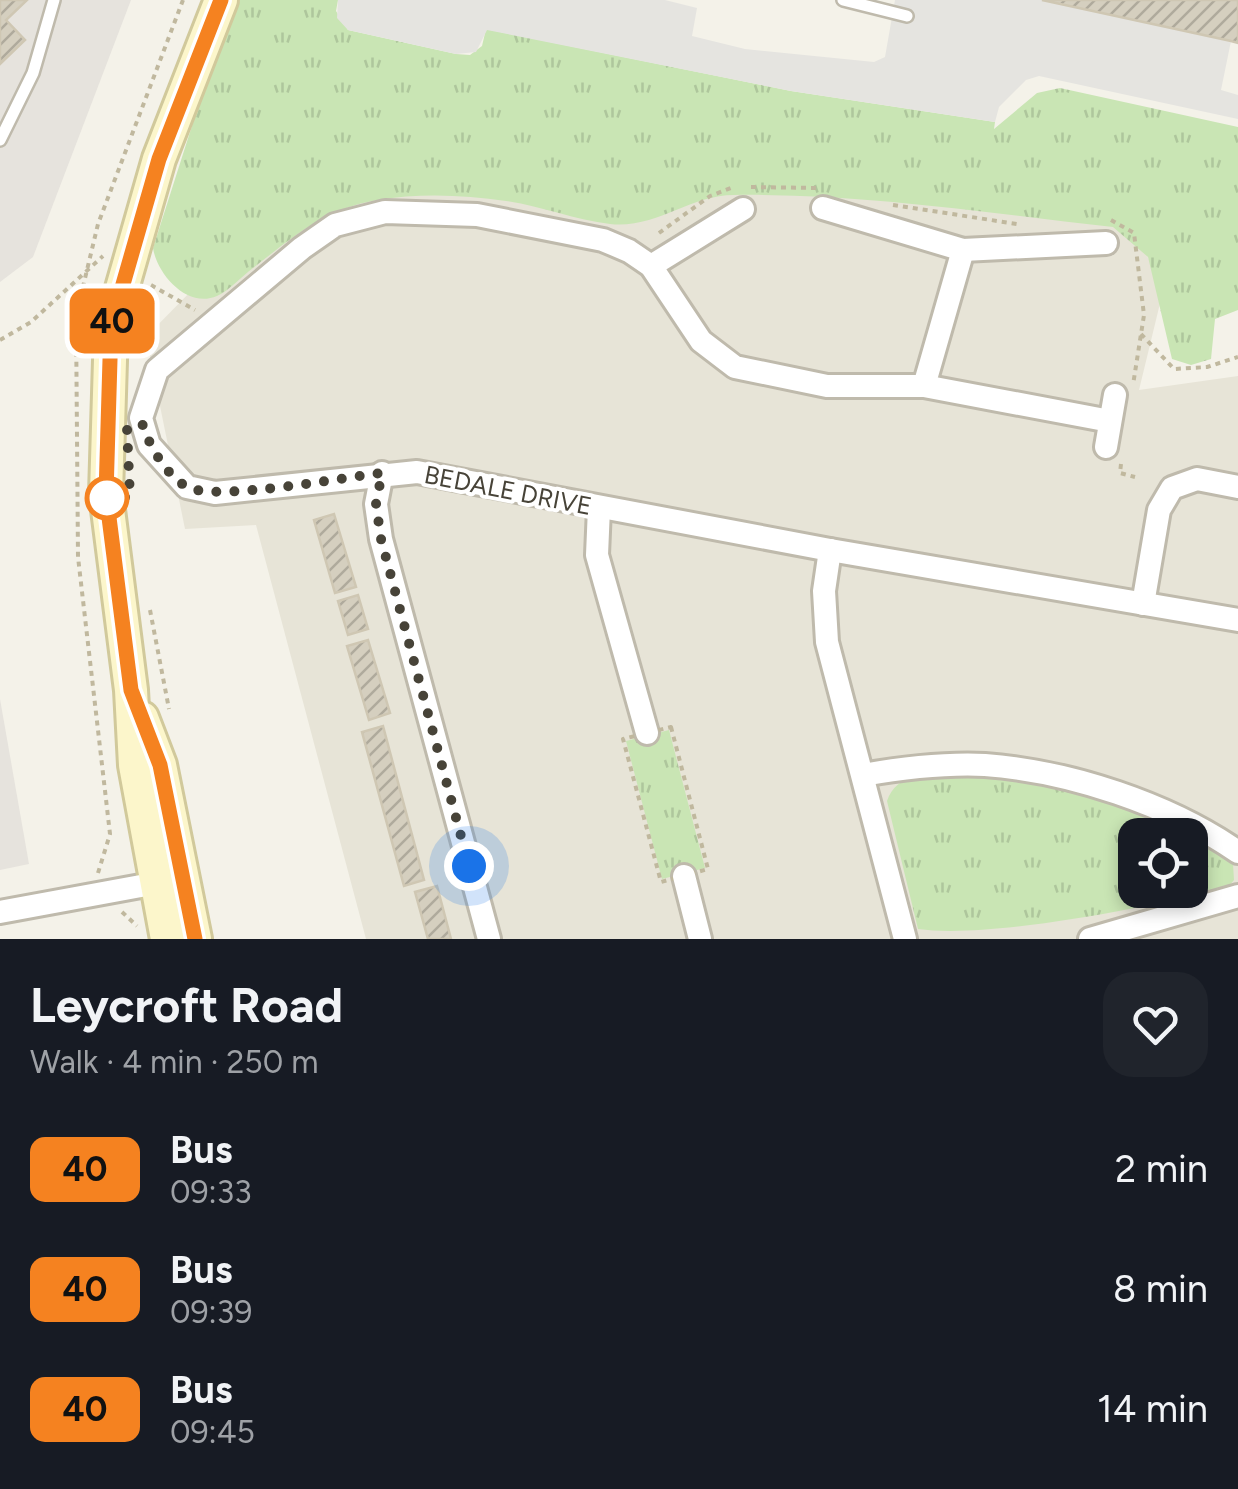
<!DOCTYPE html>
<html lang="en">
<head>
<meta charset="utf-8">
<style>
  :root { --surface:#171b24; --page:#20242c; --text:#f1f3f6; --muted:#9ea1a6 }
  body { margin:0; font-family:Figtree,sans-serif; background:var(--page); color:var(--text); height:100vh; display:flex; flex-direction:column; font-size:38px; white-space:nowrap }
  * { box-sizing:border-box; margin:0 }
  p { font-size:32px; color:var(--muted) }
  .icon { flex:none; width:55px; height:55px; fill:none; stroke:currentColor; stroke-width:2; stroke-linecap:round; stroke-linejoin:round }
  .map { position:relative; height:939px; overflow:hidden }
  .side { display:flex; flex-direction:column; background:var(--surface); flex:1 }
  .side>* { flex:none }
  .badge { padding:0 20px; border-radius:15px; font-size:35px; line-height:65px }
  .controls { position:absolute; left:1118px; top:818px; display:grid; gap:20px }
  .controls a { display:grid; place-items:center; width:90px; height:90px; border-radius:20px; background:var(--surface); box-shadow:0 5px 15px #0003; font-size:50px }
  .you { position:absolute; width:50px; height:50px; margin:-25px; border:8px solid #fff; border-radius:50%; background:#1a73e8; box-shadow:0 0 0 15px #1a73e833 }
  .map>.badge { position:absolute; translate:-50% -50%; box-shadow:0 0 0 5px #fff }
  .round { display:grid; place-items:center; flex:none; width:105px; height:105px; border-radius:30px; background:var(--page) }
  .headline { display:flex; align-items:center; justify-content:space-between; height:170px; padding:0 30px }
  h1 { font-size:48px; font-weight:700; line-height:75px }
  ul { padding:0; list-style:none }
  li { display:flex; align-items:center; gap:30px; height:120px; padding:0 30px }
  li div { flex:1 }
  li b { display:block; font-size:38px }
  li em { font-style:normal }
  li .badge { min-width:110px; font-weight:700; text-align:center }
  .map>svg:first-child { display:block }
  .residential { fill:#e7e4d7; fill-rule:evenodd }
  .industrial { fill:#e6e3dd }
  .grass { fill:url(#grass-tufts); fill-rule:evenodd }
  .parking { fill:#e5e4e0 }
  .building { fill:url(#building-hatch); stroke:#cfc7b3; stroke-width:2.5 }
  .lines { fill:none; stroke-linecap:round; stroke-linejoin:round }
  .lane-casing { stroke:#bfbaac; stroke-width:16 }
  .street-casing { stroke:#bfbaac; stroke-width:28 }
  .secondary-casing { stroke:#d1c99b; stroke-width:38 }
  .path { stroke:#c0b89e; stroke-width:4; stroke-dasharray:5 5; stroke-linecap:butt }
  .lane { stroke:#fff; stroke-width:11 }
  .street { stroke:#fff; stroke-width:22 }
  .secondary { stroke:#fcf6cb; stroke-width:32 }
  .line-casing { stroke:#fff; stroke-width:22 }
  .line { stroke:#f58220; stroke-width:15 }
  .walk { stroke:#474338; stroke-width:10; stroke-dasharray:0 18 }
  .stop-dot { fill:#fff; stroke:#f58220; stroke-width:5 }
  .labels { text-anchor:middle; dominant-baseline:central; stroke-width:8; stroke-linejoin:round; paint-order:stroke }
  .street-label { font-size:25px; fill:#474338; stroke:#fff }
</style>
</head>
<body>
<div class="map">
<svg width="1238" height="939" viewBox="0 0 1238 939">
  <defs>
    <pattern id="grass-tufts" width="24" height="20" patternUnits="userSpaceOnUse" patternTransform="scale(2.5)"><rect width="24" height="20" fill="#c9e5b4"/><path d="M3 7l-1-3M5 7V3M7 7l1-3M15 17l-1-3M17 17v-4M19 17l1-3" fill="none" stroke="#aec69c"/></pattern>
    <pattern id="building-hatch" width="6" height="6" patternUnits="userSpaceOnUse" patternTransform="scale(2.5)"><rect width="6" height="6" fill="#d5cfbf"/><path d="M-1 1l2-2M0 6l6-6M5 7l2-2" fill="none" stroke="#afaa9c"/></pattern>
  </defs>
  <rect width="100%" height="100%" fill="#f4f2e9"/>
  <path class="residential" d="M295 185H760L1133 224 1163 291 1139 390 1238 376V939H366L256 525 185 529 146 337ZM1135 835H1190V890H1135Z"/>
  <g class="industrial">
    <path d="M0 0H131L33 257 0 282Z"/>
    <path d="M0 699 29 864 0 870Z"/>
  </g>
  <g class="grass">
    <path d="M240 0H338L336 11 348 30 456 54 470 55 482 46 486 29 791 91 995 122 994 129 1037 93 1060 88 1238 127V310L1215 319 1211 359 1191 365 1172 359 1148 257 1113 227C988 213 860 193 734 195 690 195 656 229 610 224 575 220 541 206 506 201 464 195 420 193 378 200 326 208 293 237 253 268 242 276 230 290 217 296 187 309 157 274 153 248L205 85Z"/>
    <path d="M669 730 705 868 662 879 626 741Z"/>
    <path d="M950 771C1019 775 1190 807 1233 864L1234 880 1229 886C1153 907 990 939 918 929L887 801C897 773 925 774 950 771ZM1135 835H1190V890H1135Z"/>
  </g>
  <path class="parking" d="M338 0H665L697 8 692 36 745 49 874 62 885 57 895 0H1042L1231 41 1221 90 1238 95V119L1039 76 1026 80 999 107 995 122 791 91 487 30 476 52 456 54 348 30 337 18Z"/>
  <g class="building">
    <path d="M0 0H27L6 20 25 40 0 64Z"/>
    <path d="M1042 0H1238V43L1231 41Z"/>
    <path d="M334 514 356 587 335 593 314 520Z"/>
    <path d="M358 595 368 629 348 635 338 601Z"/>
    <path d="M368 640 390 713 369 720 347 646Z"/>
    <path d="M383 726 424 880 404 886 362 732Z"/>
    <path d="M437 886 451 939H428L415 892Z"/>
  </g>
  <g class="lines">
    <defs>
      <g id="lane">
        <path d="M843 0 907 16"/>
        <path d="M0 140 33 73 54 0"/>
      </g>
      <g id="street">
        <path d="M823 208 963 250 1106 243"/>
        <path d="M651 266 743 209"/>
        <path d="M924 386 963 250"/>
        <path d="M1110 421 924 386H827L735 367 701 341 651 266 629 251 603 240 477 215 385 212 335 225 302 248 157 370 141 418 149 445 187 487 215 493 417 472 830 550 1238 620"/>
        <path d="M1106 447 1115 395"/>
        <path d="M382 473 376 504 381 539 489 939"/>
        <path d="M599 508 597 555 647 733"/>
        <path d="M830 550 824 591 827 642 905 939"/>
        <path d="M1143 604 1159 510 1172 488 1197 479 1238 487"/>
        <path d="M863 775C903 768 944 763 985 765 1069 771 1169 804 1238 852"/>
        <path d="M684 876 700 939"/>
        <path d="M0 912 168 881"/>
        <path d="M1090 939 1238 896"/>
      </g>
      <g id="secondary">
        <path d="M142 718 160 765 195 939"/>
        <path d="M167 939 135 765 131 690 106 494 111 327 159 159 221 0"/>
      </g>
    </defs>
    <use href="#lane" class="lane-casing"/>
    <use href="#street" class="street-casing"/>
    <use href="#secondary" class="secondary-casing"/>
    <g class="path">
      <path d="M751 187 816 188"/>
      <path d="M893 205 1017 224"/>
      <path d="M1111 220 1134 233 1144 315 1133 385"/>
      <path d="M659 233 710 196 731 188"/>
      <path d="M151 285 195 310"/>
      <path d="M1141 334 1174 369 1207 367 1238 357"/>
      <path d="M0 340 31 322 103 256"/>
      <path d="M1121 464 1120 473 1135 477"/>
      <path d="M150 610 169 709"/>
      <path d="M671 727 708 869 661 882 623 739Z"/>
      <path d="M98 873 110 834 78 557 76 316 98 224 183 0"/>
      <path d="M122 912 137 926"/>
    </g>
    <use href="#lane" class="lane"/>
    <use href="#street" class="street"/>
    <use href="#secondary" class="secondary"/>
  </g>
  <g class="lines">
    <defs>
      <path id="line" d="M195 939 160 765 131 690 106 494 111 326 159 159 221 0"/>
    </defs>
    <use href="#line" class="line-casing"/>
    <use href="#line" class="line"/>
    <path class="walk" d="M107 498 130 497 127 428 143 425C149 446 167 476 187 487 215 502 345 477 382 473L376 504 381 539 469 866"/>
  </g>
  <circle class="stop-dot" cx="107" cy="498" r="20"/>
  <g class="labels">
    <g class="street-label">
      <text transform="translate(508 490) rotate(11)">BEDALE DRIVE</text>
    </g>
  </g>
</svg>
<div class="controls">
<a><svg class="icon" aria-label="locate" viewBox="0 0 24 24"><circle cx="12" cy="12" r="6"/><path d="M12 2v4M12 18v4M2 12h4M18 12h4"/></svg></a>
</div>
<div class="you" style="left:469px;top:866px"></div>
<b class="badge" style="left:112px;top:321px;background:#f58220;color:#111">40</b>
</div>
<section class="side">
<div class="headline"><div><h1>Leycroft Road</h1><p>Walk · 4 min · 250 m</p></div><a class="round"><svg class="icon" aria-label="heart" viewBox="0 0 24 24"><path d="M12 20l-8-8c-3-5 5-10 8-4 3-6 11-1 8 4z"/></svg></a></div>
<ul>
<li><span class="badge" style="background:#f58220;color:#111">40</span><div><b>Bus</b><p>09:33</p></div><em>2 min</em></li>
<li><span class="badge" style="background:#f58220;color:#111">40</span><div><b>Bus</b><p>09:39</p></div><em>8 min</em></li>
<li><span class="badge" style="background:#f58220;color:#111">40</span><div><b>Bus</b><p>09:45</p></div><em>14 min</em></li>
</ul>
</section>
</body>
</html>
